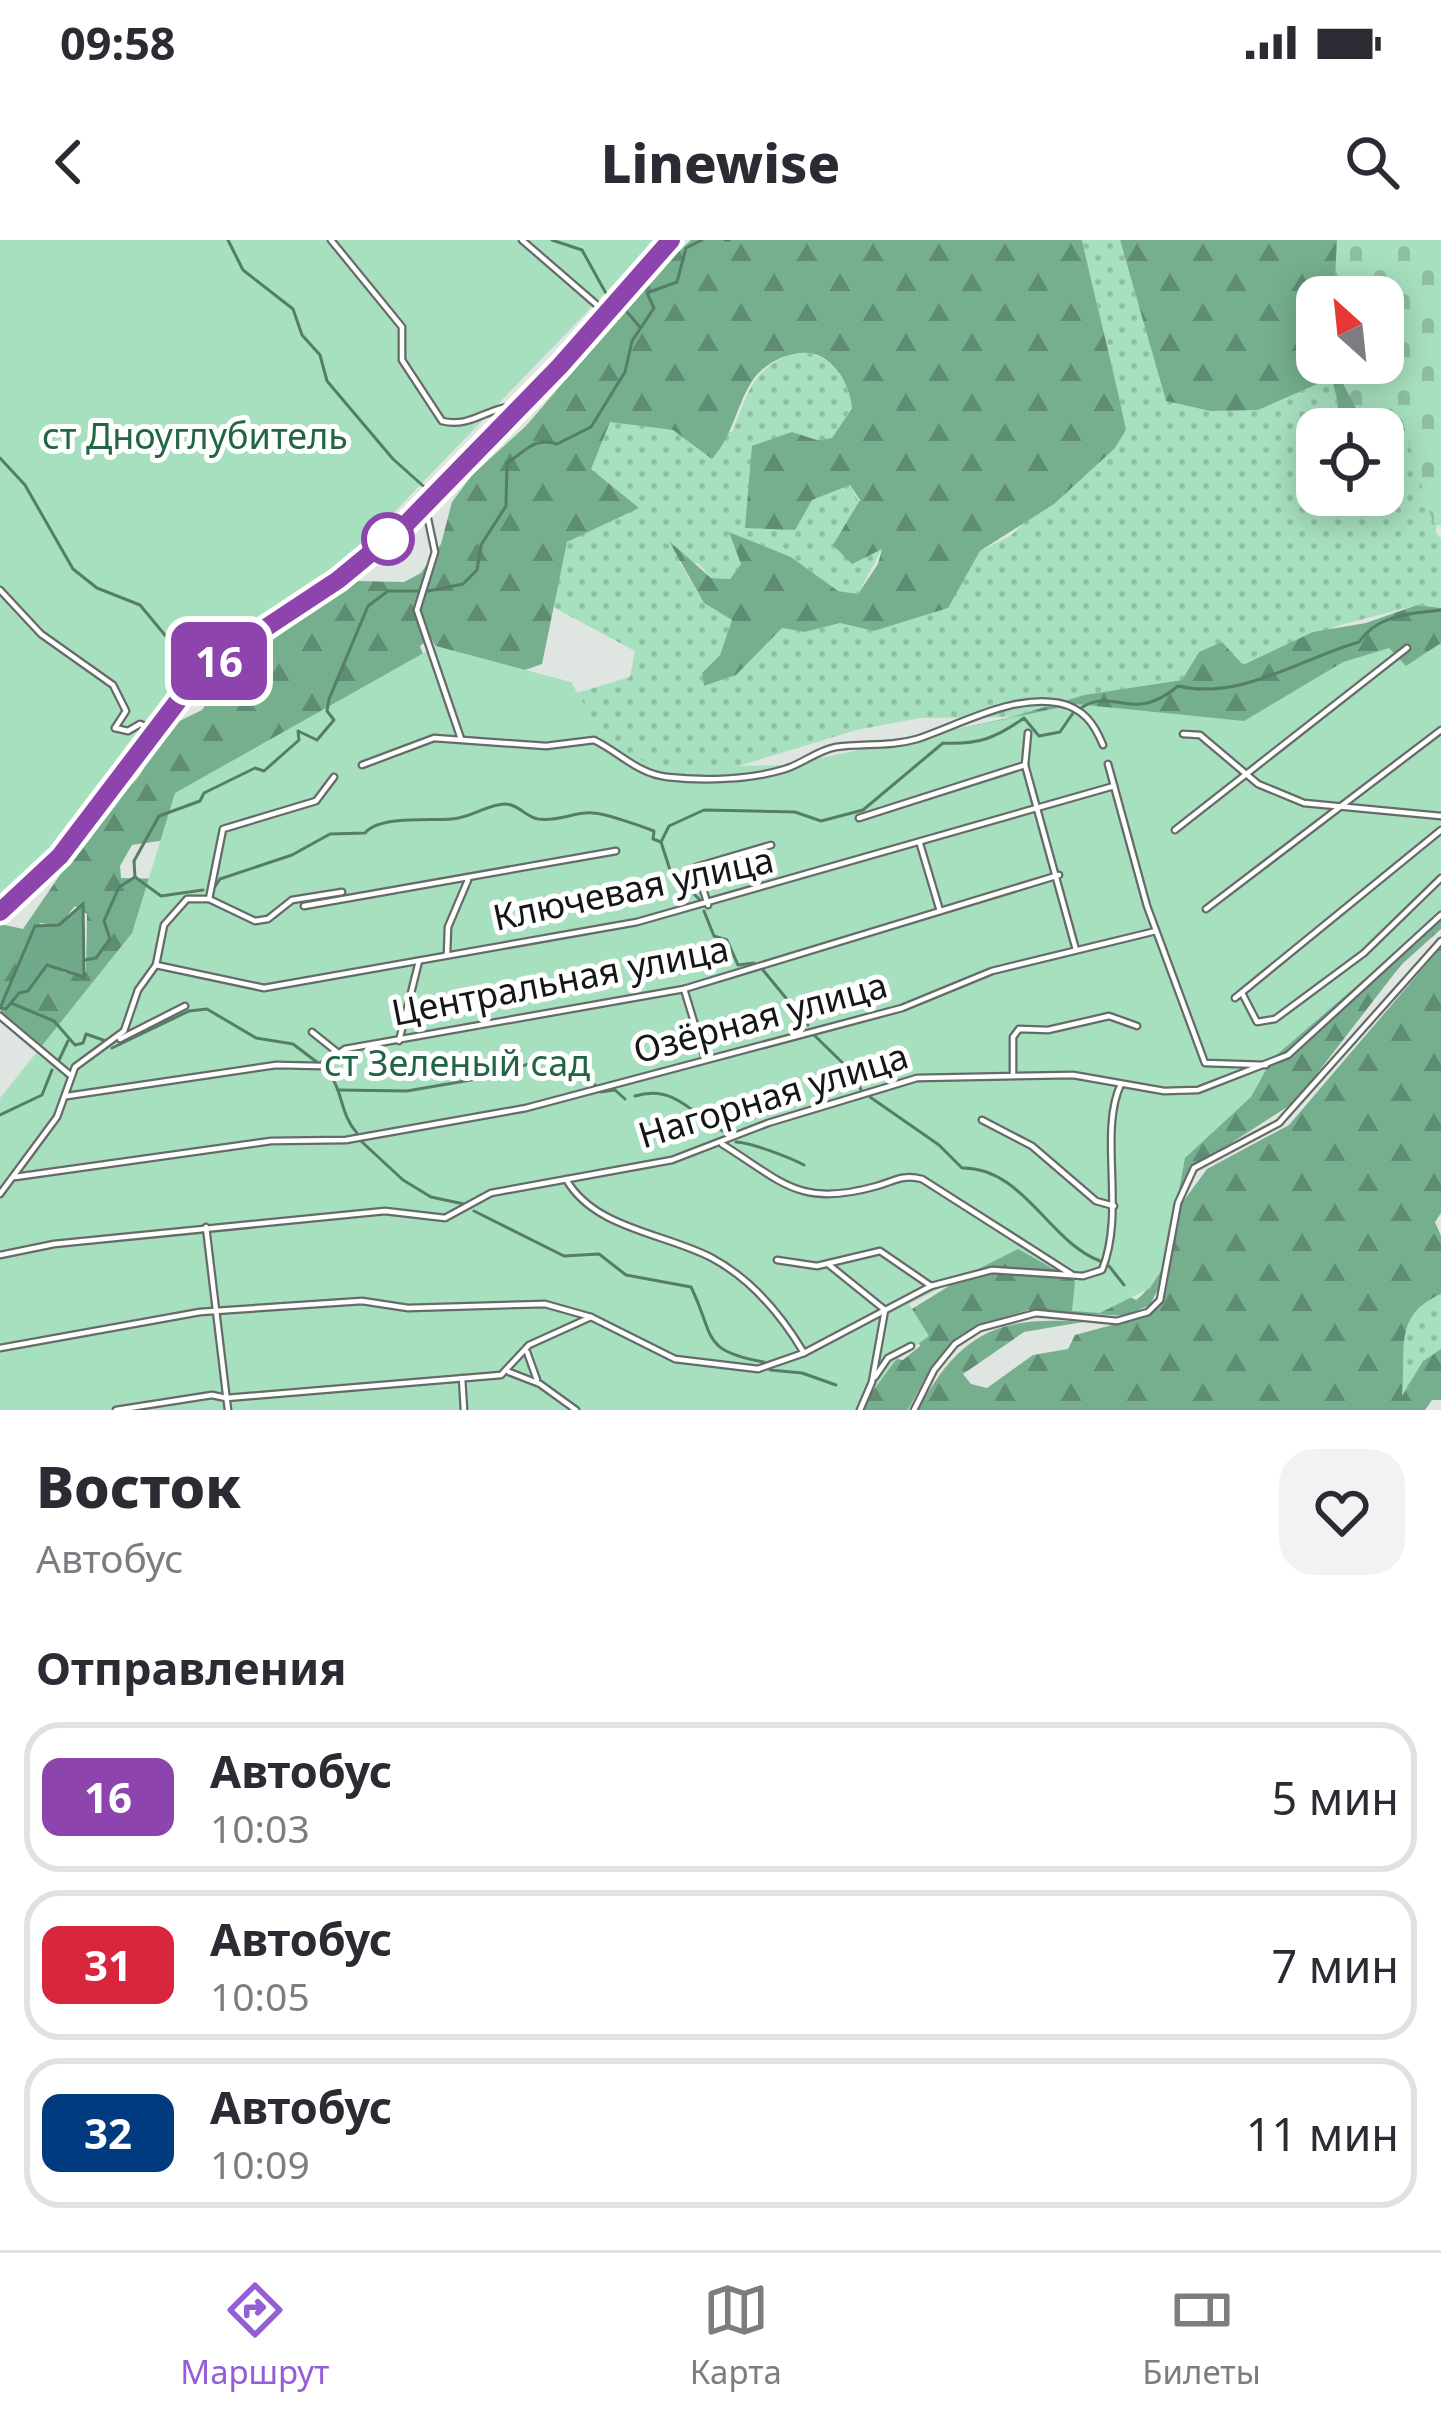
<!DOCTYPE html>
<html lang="ru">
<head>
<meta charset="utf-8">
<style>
  :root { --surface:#fff; --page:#f2f2f3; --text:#2b2b33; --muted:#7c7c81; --line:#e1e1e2; --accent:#955dd6 }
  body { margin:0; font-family:"Noto Sans",sans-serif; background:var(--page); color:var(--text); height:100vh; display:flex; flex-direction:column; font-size:45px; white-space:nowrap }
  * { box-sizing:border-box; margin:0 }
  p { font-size:39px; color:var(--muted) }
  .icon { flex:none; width:66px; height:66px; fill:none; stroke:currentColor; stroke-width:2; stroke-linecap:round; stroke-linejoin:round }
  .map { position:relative; height:1170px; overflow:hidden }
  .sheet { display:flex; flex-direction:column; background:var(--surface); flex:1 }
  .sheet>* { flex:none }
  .badge { padding:0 24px; border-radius:18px; font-size:42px; line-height:78px }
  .needle { width:78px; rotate:333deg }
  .tools { position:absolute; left:1296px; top:36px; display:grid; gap:24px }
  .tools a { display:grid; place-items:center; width:108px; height:108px; border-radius:24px; background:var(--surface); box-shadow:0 6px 30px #0003; font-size:60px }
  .map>.badge { position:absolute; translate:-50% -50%; box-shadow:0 0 0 6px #fff }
  h2 { padding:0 36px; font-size:45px; line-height:108px }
  .round { display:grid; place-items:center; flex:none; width:126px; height:126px; border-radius:36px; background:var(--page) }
  .overview { display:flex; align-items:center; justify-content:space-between; height:204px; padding:0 36px }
  h1 { font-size:57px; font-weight:800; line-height:90px }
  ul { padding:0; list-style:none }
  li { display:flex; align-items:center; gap:36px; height:150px; margin:0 24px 18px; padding:0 12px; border:6px solid var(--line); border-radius:36px }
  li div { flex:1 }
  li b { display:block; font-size:45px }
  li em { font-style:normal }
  li .badge { min-width:132px; font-weight:700; text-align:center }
  .status { display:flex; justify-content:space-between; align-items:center; height:84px; padding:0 60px; background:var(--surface); direction:ltr }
  .status svg { height:33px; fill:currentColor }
  header { display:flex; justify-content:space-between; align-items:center; height:156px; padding:0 36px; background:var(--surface); font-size:54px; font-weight:800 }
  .dock { display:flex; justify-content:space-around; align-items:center; height:168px; border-top:3px solid var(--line); background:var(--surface); font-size:33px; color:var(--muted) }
  .dock a { display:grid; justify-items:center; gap:6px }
  .dock .selected { color:var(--accent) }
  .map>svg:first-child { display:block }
  .grass { fill:url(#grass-dots) }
  .forest { fill:url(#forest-firs); fill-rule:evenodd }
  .cemetery { fill:url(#cemetery-stones) }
  .garden { fill:#a7e0bf }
  .water { fill:#71aa8a; stroke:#557e67; stroke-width:3 }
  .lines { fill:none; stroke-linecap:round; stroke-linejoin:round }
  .stream { stroke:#557e67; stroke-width:3 }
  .street-casing { stroke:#666b68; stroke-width:9 }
  .secondary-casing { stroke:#666b68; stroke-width:12 }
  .street { stroke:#fff; stroke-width:4.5 }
  .secondary { stroke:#fff; stroke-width:8 }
  .line-casing { stroke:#fff; stroke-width:27 }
  .line { stroke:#8e44ad; stroke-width:18 }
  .stop-dot { fill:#fff; stroke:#8e44ad; stroke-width:6 }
  .labels { text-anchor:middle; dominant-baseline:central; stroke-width:10; stroke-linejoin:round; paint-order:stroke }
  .park-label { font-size:36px; fill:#226545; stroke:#fff }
  .street-label { font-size:36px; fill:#151716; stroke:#fff }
</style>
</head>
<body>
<div class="status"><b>09:58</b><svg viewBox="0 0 49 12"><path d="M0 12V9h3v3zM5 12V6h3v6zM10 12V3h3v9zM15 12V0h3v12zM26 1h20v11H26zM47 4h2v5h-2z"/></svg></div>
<header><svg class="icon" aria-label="back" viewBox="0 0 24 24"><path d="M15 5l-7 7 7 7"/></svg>Linewise<svg class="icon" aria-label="search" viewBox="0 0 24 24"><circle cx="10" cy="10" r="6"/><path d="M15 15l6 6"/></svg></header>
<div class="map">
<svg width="1441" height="1170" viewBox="0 0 1441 1170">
  <defs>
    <pattern id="grass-dots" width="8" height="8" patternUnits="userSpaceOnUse" patternTransform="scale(3)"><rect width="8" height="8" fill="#a7e0bf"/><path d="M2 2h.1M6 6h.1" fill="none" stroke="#8fbfa3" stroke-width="1.8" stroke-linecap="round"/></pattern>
    <pattern id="forest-firs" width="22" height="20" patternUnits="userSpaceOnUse" patternTransform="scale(3)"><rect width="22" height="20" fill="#75af8e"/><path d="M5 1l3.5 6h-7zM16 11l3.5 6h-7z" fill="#5f8d73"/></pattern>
    <pattern id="cemetery-stones" width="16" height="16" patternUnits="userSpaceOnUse" patternTransform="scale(3)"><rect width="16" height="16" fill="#a7e0bf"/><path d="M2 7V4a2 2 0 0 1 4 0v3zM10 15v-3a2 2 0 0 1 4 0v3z" fill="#8fbfa3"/></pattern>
  </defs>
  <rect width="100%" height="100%" fill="#dfe5e1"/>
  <g class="grass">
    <path d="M1082 0H1120L1166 161 1210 171 1258 170 1333 138 1338 164 1334 189H1317V255H1383V189H1363L1360 177C1394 178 1429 199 1440 235 1441 250 1437 277 1436 293L1441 298V368L1417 365 1337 386 1243 426 1199 412 1182 440 1084 455 1012 477 920 478 856 490 729 529 667 532 633 521 597 497 573 454 630 437 635 411 553 367 567 302 638 268 590 229 610 182 732 192C750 150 752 125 802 111 831 116 848 138 852 167L832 198 817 200 792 192 812 260 850 245 883 307 858 354 838 351 791 317 732 293 741 324 730 339 711 338 698 323 679 321 704 363 733 380 720 415 702 433 705 446 736 435 782 388 805 392 840 383 874 391 947 368 980 311 1010 296 1126 191C1113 126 1096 63 1082 0Z"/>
    <path d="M1441 1054V1109L1423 1121 1401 1158C1406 1112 1392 1076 1441 1054Z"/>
  </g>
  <g class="forest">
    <path d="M691 0H1082C1096 63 1113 126 1126 190L1115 208 1054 264 980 311 948 368 874 391 840 383 805 392 782 388 736 435 704 446 702 433 720 415 732 380 704 363 669 301 711 338 730 339 741 324 729 292 791 317 838 351 858 354 878 324 882 309 852 324 833 305 860 260 850 245 812 260 795 290 745 288 752 206 792 192 817 200 832 198 852 168C850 149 841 130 825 119 803 103 764 120 751 143 736 167 733 195 712 219L673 190 610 182 591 229 639 268 567 302 542 424 519 432 438 411 431 398 420 406 434 443 179 598 132 605 120 626 121 638 170 639 55 816 1 772 0 768 6 769 47 724 65 733 86 732 87 674 75 666 59 686 40 683 0 764V684L23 689 116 553C147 542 146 514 163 489L202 470 229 431 355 341 404 342 421 333 441 304 452 262 472 235 526 186 662 27Z"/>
    <path d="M1120 0H1441L1416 197 1382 178 1361 177 1363 189H1334L1338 164 1332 138 1258 170 1210 171 1166 161ZM1317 57H1383V123H1317Z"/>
    <path d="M1417 365 1441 368V420L1239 497 995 507 598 568 1012 477 1084 455 1182 440 1199 412 1222 402 1243 425 1313 392 1366 383Z"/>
    <path d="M1441 528V689L1401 725 1295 862 1191 929 1177 962 1160 1045 1150 1065 1125 1076 1028 1070 986 1083 957 1099 930 1129 908 1170H843L886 1117 903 1120 920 1106 907 1072 949 1046 925 1029 1006 1008 1041 1010 1136 1060C1166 1039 1149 1004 1143 973Z"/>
    <path d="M1441 707V973L1435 982 1441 996V1054C1392 1076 1407 1109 1402 1156L1423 1121 1441 1109V1160H1432L1425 1170H918C959 1094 997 1075 1083 1082L1024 1092 963 1134 971 1144 987 1148 1033 1115 1068 1109 1075 1095 1149 1075 1164 1061 1182 963 1207 929 1289 885Z"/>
  </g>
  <path class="cemetery" d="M1337 0H1441V286L1433 283 1402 180 1391 169 1358 172 1332 123H1383V57H1334Z"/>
  <g class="garden">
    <path d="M0 0H656L324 345 231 409 166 470 79 586 0 667Z"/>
    <path d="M1441 403V673L1272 819 1251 857 1185 918 1165 1025 1150 1048 1100 1073 1072 1071 1075 1041 1018 1009 909 1064 929 1096 895 1121 859 1170H0V858L132 693 175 553 436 406 571 442 611 509 660 527 788 525 1076 464 1244 481 1343 422 1389 408 1406 426Z"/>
  </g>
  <path class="water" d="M83 664 84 737 47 725 28 751 19 753 6 769 0 768 35 686 59 685Z"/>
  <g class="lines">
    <g class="stream">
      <path d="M228 0 243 30 293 69 302 95 320 115 327 141 393 219 430 252"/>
      <path d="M552 0 582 10 608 57"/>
      <path d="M725 0H729"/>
      <path d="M601 64 664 0"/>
      <path d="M621 65 639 86"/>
      <path d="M518 162 596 70"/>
      <path d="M0 218 25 245 73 329 97 348 140 365 198 435"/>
      <path d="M428 253 510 170"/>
      <path d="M428 351 463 344 477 330 481 305 506 266 507 223C525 212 534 196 557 204L591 187 625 132 632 101 654 68 647 53 677 42 686 8 702 0"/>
      <path d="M233 404 337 333 422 260"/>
      <path d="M182 449 226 409"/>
      <path d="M1081 468C1114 446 1132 485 1178 446 1240 461 1300 419 1359 402 1378 374 1410 374 1441 370"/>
      <path d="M150 484 179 453"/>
      <path d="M88 570 146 489"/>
      <path d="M661 602 670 630 700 660"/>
      <path d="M62 606 82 578"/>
      <path d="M135 637 134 621 159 576 200 561 204 553 255 528 264 531 299 500 298 491 317 500 334 480 327 471 329 459 368 366 388 351H419"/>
      <path d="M214 648 220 639 292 615 330 594 365 593C379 575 431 581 452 579 471 578 488 564 505 564 518 564 526 577 538 579 559 582 576 571 593 573 604 573 641 586 654 591L653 599 661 602 669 586 704 570 795 572 821 581 863 570 943 503C978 505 996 498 1024 478L1039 496 1060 492 1073 473"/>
      <path d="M5 663 57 613"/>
      <path d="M704 671 714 696 727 700 738 725 754 723"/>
      <path d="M85 720 96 718 110 699 104 681 119 647 135 637 161 656 203 650"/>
      <path d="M763 730 808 785"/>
      <path d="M11 763 54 781 75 805 83 803 86 794 106 801"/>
      <path d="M813 794 855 835 861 850"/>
      <path d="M112 808 189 771 207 769 256 798 293 804 318 823"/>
      <path d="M59 820 68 801"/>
      <path d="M325 829C344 848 339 874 357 893"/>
      <path d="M339 850 407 851 494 836 545 818 597 846"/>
      <path d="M601 852 615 850 625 859"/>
      <path d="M635 856C678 843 696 880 725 892"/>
      <path d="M870 857 939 905 962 928C1023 927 1049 1002 1100 1021"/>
      <path d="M0 875 42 855 52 830"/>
      <path d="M362 902 403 940 431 957 464 964"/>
      <path d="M736 902C750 902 791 918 804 925"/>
      <path d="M474 971 564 1016 599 1014 626 1035 691 1047C715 1096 700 1111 764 1122"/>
      <path d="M1109 1026 1124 1045"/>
      <path d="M770 1130 802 1133 836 1145"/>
    </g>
    <defs>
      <g id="street">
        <path d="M331 0 402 87V120L442 181C472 189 491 164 517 167"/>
        <path d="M522 0 604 71"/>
        <path d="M425 265 435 312 417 370 461 499"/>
        <path d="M0 350 41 394 113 445 126 471 115 488"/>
        <path d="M115 488 128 491 140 484 153 489"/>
        <path d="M1028 493 1025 525 1076 710"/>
        <path d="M1183 494 1200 495 1258 544 1304 563 1441 576"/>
        <path d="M1108 524 1147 666 1205 823 1266 825"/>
        <path d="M362 525 434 498 546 506 594 500C619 512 638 534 667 537 703 541 750 540 785 529 802 524 818 510 836 507 864 503 890 507 917 499 959 485 1013 454 1059 463 1083 468 1094 483 1103 505"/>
        <path d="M859 578 1025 525"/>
        <path d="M1175 590 1407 408"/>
        <path d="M920 604 940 671"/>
        <path d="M209 659 255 681 268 679 292 660 342 652"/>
        <path d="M708 665 696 627 771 605"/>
        <path d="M304 666 616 611"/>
        <path d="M1206 669 1441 490"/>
        <path d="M447 714 448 687 468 640"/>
        <path d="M156 725 264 748 637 682 1114 546"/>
        <path d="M684 749 705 818"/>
        <path d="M1242 753 1257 782 1275 779 1364 713 1441 638"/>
        <path d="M1235 758 1441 590"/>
        <path d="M0 776 69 834"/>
        <path d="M312 792 337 812"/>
        <path d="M120 799 185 766"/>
        <path d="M399 801 419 721"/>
        <path d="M1013 835V797L1019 789 1048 790 1109 776 1137 786"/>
        <path d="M67 856 276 825 321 826 345 809 684 749 1059 635"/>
        <path d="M982 880 1032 906 1096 961 1114 966"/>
        <path d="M722 904C783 942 799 968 877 946 894 941 903 934 922 939L1071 1034"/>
        <path d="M15 937 271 901 346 900 526 868 902 768 992 731 1156 691"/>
        <path d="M566 939C594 989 665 993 712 1018 751 1039 782 1076 804 1113"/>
        <path d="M0 954 57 877 75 827 124 791 138 750 156 725 164 685 187 659H209L223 589 316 561 334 537"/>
        <path d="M206 987 228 1170"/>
        <path d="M0 1015 54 1004 385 971 445 978 491 953 672 920 768 883 917 838 1073 835 1164 851 1198 850 1288 815 1441 675"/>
        <path d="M777 1020 817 1026 880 1011 931 1046"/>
        <path d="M828 1024 885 1070 872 1142 860 1170"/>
        <path d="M0 1108 200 1072 362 1061 408 1068 545 1064 591 1077 675 1119 758 1129 804 1113 931 1046 992 1030 1083 1036 1102 1030C1126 972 1098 892 1121 844"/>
        <path d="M527 1112 537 1140"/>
        <path d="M509 1132 540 1144 576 1170"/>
        <path d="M875 1137 888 1118 911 1106"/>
        <path d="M462 1138 464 1170"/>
        <path d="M116 1170 212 1155 226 1158 501 1135 529 1105 591 1077"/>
        <path d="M914 1170 934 1130 955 1104 980 1088 1036 1073 1117 1081 1148 1072 1160 1060 1178 963 1194 928 1279 883 1441 701"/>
      </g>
      <path id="secondary" d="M0 672 46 633 184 453 232 410 338 340 406 285 561 126 671 0"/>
    </defs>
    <use href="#street" class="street-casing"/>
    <use href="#secondary" class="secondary-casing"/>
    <use href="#street" class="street"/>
    <use href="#secondary" class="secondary"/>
  </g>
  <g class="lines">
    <defs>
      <path id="line" d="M0 672 60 616 184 453 232 410 338 340 406 284 560 126 671 0"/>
    </defs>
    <use href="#line" class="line-casing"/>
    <use href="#line" class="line"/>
  </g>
  <circle class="stop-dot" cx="388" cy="299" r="24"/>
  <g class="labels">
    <g class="park-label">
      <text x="195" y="195">ст Дноуглубитель</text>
      <text x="457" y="822">ст Зеленый сад</text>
    </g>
    <g class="street-label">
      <text transform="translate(633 648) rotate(-12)">Ключевая улица</text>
      <text transform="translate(560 740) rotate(-11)">Центральная улица</text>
      <text transform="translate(760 777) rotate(-15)">Озёрная улица</text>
      <text transform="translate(773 855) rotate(-17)">Нагорная улица</text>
    </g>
  </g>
</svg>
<div class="tools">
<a><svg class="needle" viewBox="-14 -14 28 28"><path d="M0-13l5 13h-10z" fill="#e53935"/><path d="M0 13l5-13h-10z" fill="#7c7c81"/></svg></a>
<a><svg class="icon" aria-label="locate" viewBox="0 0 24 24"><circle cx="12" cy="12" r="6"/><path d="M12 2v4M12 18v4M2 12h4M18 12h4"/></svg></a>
</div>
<b class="badge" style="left:219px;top:421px;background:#8e44ad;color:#fff">16</b>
</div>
<section class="sheet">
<div class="overview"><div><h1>Восток</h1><p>Автобус</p></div><a class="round"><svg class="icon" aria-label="heart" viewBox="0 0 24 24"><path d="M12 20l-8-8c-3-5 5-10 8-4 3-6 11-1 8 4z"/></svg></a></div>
<h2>Отправления</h2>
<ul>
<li><span class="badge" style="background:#8e44ad;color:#fff">16</span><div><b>Автобус</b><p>10:03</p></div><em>5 мин</em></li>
<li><span class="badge" style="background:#d7263d;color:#fff">31</span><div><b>Автобус</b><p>10:05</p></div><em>7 мин</em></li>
<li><span class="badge" style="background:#003b80;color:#fff">32</span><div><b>Автобус</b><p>10:09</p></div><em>11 мин</em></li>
</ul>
</section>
<nav class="dock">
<a class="selected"><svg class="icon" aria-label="directions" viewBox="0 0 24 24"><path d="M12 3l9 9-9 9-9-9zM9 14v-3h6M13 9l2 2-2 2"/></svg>Маршрут</a>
<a><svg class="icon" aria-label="map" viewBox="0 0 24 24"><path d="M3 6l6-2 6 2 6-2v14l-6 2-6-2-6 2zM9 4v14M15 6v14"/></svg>Карта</a>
<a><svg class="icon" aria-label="tickets" viewBox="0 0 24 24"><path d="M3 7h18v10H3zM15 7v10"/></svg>Билеты</a>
</nav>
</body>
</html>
